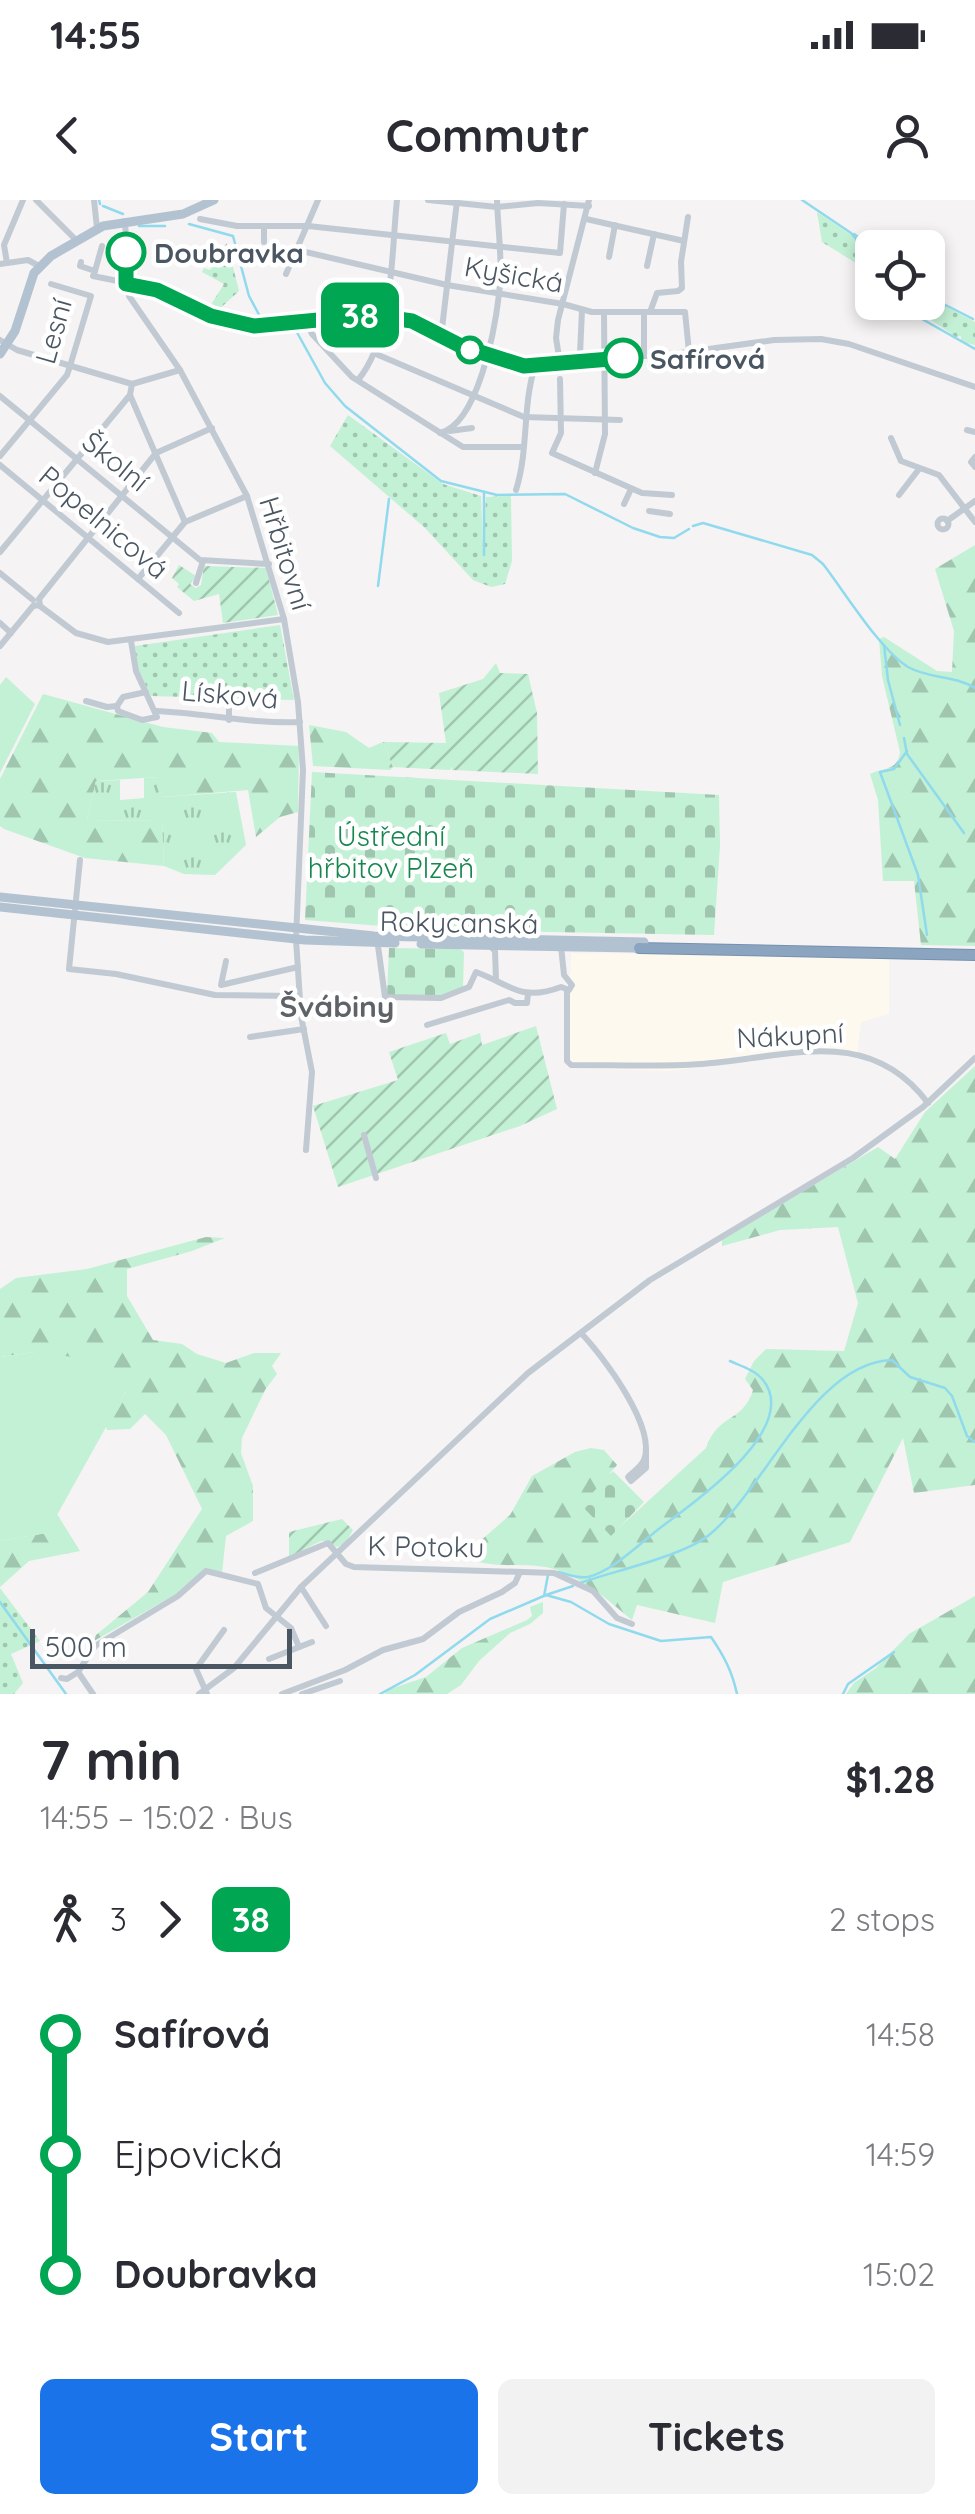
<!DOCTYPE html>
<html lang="en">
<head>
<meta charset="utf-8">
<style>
  :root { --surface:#fff; --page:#f2f2f3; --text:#2b2b33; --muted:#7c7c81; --accent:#1a73e8 }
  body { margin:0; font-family:Quicksand,sans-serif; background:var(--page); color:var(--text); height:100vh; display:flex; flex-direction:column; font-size:38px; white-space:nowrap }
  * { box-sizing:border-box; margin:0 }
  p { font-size:32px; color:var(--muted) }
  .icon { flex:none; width:55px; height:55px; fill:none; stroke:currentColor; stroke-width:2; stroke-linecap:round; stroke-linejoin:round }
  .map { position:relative; height:1494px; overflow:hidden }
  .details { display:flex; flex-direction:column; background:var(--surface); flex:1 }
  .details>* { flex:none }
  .badge { padding:0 20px; border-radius:15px; font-size:35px; line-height:65px }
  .tools { position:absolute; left:855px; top:30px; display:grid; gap:20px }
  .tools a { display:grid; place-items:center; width:90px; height:90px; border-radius:15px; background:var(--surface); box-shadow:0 5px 15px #0003; font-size:50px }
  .scale { position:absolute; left:30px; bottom:25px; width:262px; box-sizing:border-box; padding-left:10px; border:5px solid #4a5661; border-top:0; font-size:28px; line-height:35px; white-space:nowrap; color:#4a5661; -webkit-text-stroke:8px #fff; paint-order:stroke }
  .map>.badge { position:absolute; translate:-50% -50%; box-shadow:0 0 0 5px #fff }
  .legs { display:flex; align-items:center; gap:15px; height:110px; padding:0 40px; font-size:32px }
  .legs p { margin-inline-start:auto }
  .head { display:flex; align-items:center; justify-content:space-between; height:170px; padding:0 40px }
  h1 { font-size:55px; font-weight:800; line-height:75px }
  .cta { display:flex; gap:20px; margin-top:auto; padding:20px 40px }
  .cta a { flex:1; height:115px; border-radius:15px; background:var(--accent); color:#fff; font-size:40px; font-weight:800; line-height:115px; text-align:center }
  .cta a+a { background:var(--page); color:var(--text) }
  ul { padding:0 40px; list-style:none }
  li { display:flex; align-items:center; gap:35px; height:120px; font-size:38px }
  li i { display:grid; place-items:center; width:15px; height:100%; margin:0 12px; background:currentColor }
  li i::after { content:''; width:25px; height:25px; margin:-12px; border:8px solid; border-radius:50%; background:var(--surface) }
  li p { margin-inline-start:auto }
  li:first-child i { background:linear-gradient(#0000 50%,currentColor 0) }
  li:last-child i { background:linear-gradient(currentColor 50%,#0000 0) }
  .status { display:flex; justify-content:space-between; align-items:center; height:70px; padding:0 50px; background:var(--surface); direction:ltr }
  .status svg { height:28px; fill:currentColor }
  header { display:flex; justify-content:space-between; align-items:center; height:130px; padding:0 40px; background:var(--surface); font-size:45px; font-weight:800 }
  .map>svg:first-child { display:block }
  .commercial { fill:#fdf9ef }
  .grass { fill:url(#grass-dots) }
  .forest { fill:url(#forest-firs) }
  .cemetery { fill:url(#cemetery-stones) }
  .park { fill:url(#park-tufts) }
  .garden { fill:url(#garden-furrows) }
  .pitch { fill:#c3f1d5 }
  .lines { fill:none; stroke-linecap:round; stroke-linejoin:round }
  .stream { stroke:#90daee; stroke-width:2.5 }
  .highway-casing { stroke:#7690ad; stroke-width:12 }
  .minor { stroke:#c1cad2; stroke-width:6 }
  .major { stroke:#b3c2d1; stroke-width:9 }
  .highway { stroke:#8ba5c1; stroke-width:10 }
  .line-1-casing { stroke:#fff; stroke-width:22 }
  .line-1 { stroke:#00a651; stroke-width:15 }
  .stop-1-dot { fill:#fff; stroke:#00a651; stroke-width:5 }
  .labels { text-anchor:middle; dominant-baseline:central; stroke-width:9; stroke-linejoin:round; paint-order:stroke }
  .stop-label { font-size:28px; font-weight:bold; fill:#4a5661; stroke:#fff; text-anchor:start }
  .street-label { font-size:28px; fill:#4a5661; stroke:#fff }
  .park-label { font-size:28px; fill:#17864f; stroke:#fff }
  .neighbourhood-label { font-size:30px; font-weight:bold; fill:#5f6368; stroke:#fff }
</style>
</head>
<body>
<div class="status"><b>14:55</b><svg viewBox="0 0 49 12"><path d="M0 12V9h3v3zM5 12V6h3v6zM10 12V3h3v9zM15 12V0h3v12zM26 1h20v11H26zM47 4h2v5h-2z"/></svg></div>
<header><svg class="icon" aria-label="back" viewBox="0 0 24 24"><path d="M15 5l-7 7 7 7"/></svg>Commutr<svg class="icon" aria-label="person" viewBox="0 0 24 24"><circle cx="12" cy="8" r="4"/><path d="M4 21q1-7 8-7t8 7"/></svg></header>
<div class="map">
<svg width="975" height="1494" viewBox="0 0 975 1494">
  <defs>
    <pattern id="grass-dots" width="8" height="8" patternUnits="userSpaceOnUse" patternTransform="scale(2.5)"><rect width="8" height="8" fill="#c3f1d5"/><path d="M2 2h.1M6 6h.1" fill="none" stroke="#a0c6b0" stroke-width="1.8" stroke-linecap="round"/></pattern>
    <pattern id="forest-firs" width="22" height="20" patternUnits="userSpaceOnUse" patternTransform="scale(2.5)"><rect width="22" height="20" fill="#c3f1d5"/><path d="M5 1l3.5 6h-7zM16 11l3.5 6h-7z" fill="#a0c6b0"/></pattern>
    <pattern id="cemetery-stones" width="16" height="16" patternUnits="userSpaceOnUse" patternTransform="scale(2.5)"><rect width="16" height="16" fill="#c3f1d5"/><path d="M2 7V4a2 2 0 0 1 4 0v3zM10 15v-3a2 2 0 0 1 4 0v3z" fill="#a0c6b0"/></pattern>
    <pattern id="park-tufts" width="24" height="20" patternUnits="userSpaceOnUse" patternTransform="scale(2.5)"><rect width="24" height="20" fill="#c3f1d5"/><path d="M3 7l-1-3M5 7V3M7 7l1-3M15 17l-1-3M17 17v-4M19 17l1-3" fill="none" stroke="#a0c6b0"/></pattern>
    <pattern id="garden-furrows" width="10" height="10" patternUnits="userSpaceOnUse" patternTransform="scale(2.5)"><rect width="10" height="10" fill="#c3f1d5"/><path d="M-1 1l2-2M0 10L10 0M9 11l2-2" fill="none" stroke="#a0c6b0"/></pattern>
  </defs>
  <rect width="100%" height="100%" fill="#f5f3f3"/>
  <path class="commercial" d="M571 753 889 756V814L861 822 857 855 816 852 669 871 568 868 564 861V793L570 789Z"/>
  <g class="grass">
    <path d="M817 12 872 49V73L822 42Z"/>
    <path d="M227 43 239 91 214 114 207 111 224 84 202 72 204 68 210 70C214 61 222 49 227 43Z"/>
    <path d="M928 97 975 122V145L961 142V136L956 137 906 103 928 102Z"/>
    <path d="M348 215 443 284 481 296 483 345 486 297 511 296 512 361 505 384 491 387 473 380 424 327 330 246Z"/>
    <path d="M280 425 294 500 151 496 138 469 135 446Z"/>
    <path d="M0 1388 40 1441 11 1454 23 1483 14 1494H0Z"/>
  </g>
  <g class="forest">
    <path d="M975 345V746L921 745 914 681H883L878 600 870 574C884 567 898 571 900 552L882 476 879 439 884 437 937 471 952 472 954 431 935 369Z"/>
    <path d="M43 494 163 527 212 533 219 542 299 546 298 612 280 617 256 637 248 590 161 597 159 577 96 581 87 620 162 621 164 666 85 658 4 629 0 626V579Z"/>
    <path d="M309 525 346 532 369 548 383 542 393 567 390 570 313 566Z"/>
    <path d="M975 866V1285L914 1293 903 1238 850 1342 723 1382 715 1423 637 1405 632 1420C608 1400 578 1373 545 1367 522 1363 498 1368 475 1361L479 1342 510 1315 532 1276 575 1252 591 1248 604 1250 617 1265 610 1273 611 1335 706 1248C718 1213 743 1223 753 1190L745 1179 754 1161 766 1149 844 1151 858 1103 838 1027 780 1030 722 1046V1039L878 947 895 959 925 912Z"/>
    <path d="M206 1037 225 1038 192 1051 127 1069V1096L153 1140 182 1144 197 1154 226 1163 254 1153H281L272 1166 277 1174 265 1190 242 1238 241 1253 253 1286V1321L226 1336 222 1373 205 1370 176 1394 94 1441 96 1435 148 1392 202 1309 166 1235 145 1214 130 1229 107 1230 105 1223 126 1192 34 1152 0 1157V1089L16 1078 87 1069Z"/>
    <path d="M57 1314 80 1351 29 1361 0 1387V1341L46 1333Z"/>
    <path d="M975 1396V1494H846L854 1483 876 1468 909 1434Z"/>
    <path d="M543 1402V1413L530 1424 510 1433 479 1461 461 1485 447 1494H385L387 1490 426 1477 462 1448 527 1420 532 1416 530 1407Z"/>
  </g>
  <g class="cemetery">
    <path d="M312 572 719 595 720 646 714 735 434 730 305 720Z"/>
    <path d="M389 748 460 749 464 752 463 787 438 796 387 795Z"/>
    <path d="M613 1271 644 1302 611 1336 581 1305Z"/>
  </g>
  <path class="park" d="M160 577 161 597 236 592 246 645 215 675 184 674 164 666 162 621 87 620 96 581 120 580V600L144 598V578Z"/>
  <g class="garden">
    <path d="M179 365 196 376 190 384 196 388 201 385 204 366 266 368 278 415 223 423 219 394 194 401 177 387 179 384 172 378Z"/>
    <path d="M496 463 500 473 528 474 537 513 538 574 452 570V567L450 570 393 567 383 542 446 543 439 493 483 479Z"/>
    <path d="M536 826 557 909 520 926 338 987 313 906 398 880 389 852 446 833 450 844 480 833 482 845Z"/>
    <path d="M342 1319 353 1330 346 1342 337 1347 327 1341H321L289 1357V1332Z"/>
  </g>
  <g class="pitch">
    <path d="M6 477 35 504 0 573V485Z"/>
    <path d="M34 1152 73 1157 126 1191 47 1333 0 1341V1157Z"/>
  </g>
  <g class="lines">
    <g class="stream">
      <path d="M99 0 100 4"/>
      <path d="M802 0 851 33 857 40 861 67 872 77"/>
      <path d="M103 6 123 14"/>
      <path d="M189 24 233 36 249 96 263 122"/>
      <path d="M139 26H165"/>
      <path d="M854 34 873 48"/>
      <path d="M928 96 973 119"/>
      <path d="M903 102 922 119 975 149"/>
      <path d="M277 128 294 127 325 183 345 206 441 281 497 295 565 294 633 328 660 337 674 338 689 329"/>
      <path d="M484 292V355"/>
      <path d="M693 326 703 323 812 355 823 364C844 391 880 450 908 467 929 479 954 475 975 488"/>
      <path d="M378 386 389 299"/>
      <path d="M884 445 888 480 900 525"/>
      <path d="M904 538 907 554 964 633"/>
      <path d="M907 551 894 569 880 572 918 675 927 735"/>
      <path d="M558 1372C567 1374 578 1379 588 1377 615 1370 642 1341 664 1325 696 1301 801 1228 763 1180 755 1170 741 1166 730 1161"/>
      <path d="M580 1383C614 1371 683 1356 709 1335 764 1291 814 1162 892 1160L910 1177 945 1188 952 1196 967 1236 975 1242"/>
      <path d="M546 1395 573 1386"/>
      <path d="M544 1396 548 1375"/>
      <path d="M0 1402 66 1494"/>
      <path d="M380 1494 415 1475 490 1419 546 1395 571 1402 609 1424 661 1441 711 1437C724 1456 732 1471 737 1494"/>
      <path d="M843 1494 848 1484 894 1452"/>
    </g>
    <defs>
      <path id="highway" d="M639 748 975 755"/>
    </defs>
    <use href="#highway" class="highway-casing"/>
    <g class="minor">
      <path d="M36 0 76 40"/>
      <path d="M94 0 97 28"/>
      <path d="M428 0 497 7 538 3 589 6"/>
      <path d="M200 19 237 26H308L560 53 564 4"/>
      <path d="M586 19 684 41"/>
      <path d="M125 21 129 96 180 170 247 296 284 419 298 502 303 570 296 739 301 816 312 872 306 950"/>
      <path d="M264 42V27"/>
      <path d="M297 50 447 85 563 104 592 112H685L689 152"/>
      <path d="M609 57 615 25"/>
      <path d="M81 62 80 66 95 71 93 76 157 89 211 116 254 127 358 115 408 120 461 147 524 166 680 153 774 140 821 139 849 144 975 187"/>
      <path d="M7 63 4 45 23 0"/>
      <path d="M0 64 28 60 39 66"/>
      <path d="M647 66 654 34"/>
      <path d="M95 71 102 46"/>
      <path d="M286 74 318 0"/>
      <path d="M644 112V156"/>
      <path d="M650 112 657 93 678 91 682 88 681 62 688 17"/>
      <path d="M306 121 312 134 352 177 463 247H523"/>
      <path d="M441 137 457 1"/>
      <path d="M0 140 17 150 132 184 180 170"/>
      <path d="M376 154 524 217 620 220"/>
      <path d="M580 154 582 110"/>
      <path d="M560 163 556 138 558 120 589 0"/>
      <path d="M560 179 561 233 552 253 642 293 672 295"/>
      <path d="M358 180C394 136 391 55 397 0"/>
      <path d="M130 195 185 322"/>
      <path d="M0 196 200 360 269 364"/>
      <path d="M967 230 975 232"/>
      <path d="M450 231 472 228"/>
      <path d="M440 233C478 224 495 129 499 94 503 64 498 31 497 0"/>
      <path d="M891 238 901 261 939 275 975 322"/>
      <path d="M0 256 67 175 70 166 91 96 51 84"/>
      <path d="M975 257 971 262 975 267"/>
      <path d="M0 265 179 413"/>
      <path d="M595 273 605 234 604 113"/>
      <path d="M516 290C529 249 522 207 535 166"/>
      <path d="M899 295 919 269"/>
      <path d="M624 304 631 289"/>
      <path d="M649 311 670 314"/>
      <circle cx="943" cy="324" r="5.5"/>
      <path d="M947 321 975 301"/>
      <path d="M0 352 130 195 132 184"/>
      <path d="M0 373 33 400"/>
      <path d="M138 379 185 322 247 296"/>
      <path d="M196 383 203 361"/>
      <path d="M40 406 76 433 108 442 284 419"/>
      <path d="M0 423 11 433"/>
      <path d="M131 441 136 471 157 517 142 520 118 511 117 506 123 497 146 492"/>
      <path d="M0 446 33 406 40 405 39 399 156 253 212 228"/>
      <path d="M86 501 107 507 117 506"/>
      <path d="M156 511C205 513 250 524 300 522"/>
      <path d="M229 520V504"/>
      <path d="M80 660 69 769 116 774 215 795 299 796"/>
      <path d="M378 746 385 797 441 798 469 787 476 772C511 785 521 802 561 787L569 790 572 785 564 775 561 746"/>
      <path d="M490 746 495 751 496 780"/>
      <path d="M226 761 221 785 298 767"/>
      <path d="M567 791V861L571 865C615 865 659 867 702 864 786 858 868 823 928 903"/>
      <path d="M427 825 509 800 515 803H527L528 794"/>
      <path d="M250 837 304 829"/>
      <path d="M364 935 376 978"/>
      <path d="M581 1133C602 1155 657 1227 644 1260 641 1267 633 1272 628 1277L631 1281 646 1268V1249"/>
      <path d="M255 1373 328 1343 346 1364 354 1367 554 1373 593 1391 617 1418 632 1424"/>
      <path d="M301 1387 326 1426"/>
      <path d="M269 1459 312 1442"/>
      <path d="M78 1472 93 1494"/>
      <path d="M61 1478 67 1479 78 1472 95 1446 178 1396 206 1371 258 1384 266 1408 291 1428 299 1447"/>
      <path d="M199 1494 234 1468 301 1387 528 1173 650 1080 853 958 923 907 975 858"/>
      <path d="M207 1494 196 1469 224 1430"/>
      <path d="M282 1494 345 1470 383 1450 423 1439 459 1412 502 1392 515 1383 520 1372"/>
      <path d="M302 1494 340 1481"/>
    </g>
    <g class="major">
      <path d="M0 154 15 131 34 73 51 56 103 26 183 14 214 0"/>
      <path d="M0 697 374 736 644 742"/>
      <path d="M0 707 305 740 395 743"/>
      <path d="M421 744 635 748"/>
    </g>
    <use href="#highway" class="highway"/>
  </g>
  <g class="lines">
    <defs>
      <path id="line-1" d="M126 52V84L157 90 211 116 254 126 371 115 412 121 461 146 524 166 623 158"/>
    </defs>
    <use href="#line-1" class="line-1-casing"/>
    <use href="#line-1" class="line-1"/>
  </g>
  <g class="stop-1-dot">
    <circle cx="126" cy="52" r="18"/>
    <circle cx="470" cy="150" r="12"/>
    <circle cx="623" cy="158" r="18"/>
  </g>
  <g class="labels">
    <g class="stop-label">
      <text x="154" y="52">Doubravka</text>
      <text x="650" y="158">Safírová</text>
    </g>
    <g class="street-label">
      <text transform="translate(514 74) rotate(10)">Kyšická</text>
      <text transform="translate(53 131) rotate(-74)">Lesní</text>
      <text transform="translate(116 261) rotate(39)">Školní</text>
      <text transform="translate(104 322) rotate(40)">Popelnicová</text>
      <text transform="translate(286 353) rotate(73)">Hřbitovní</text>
      <text transform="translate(230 494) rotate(5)">Lísková</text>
      <text transform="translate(459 722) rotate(1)">Rokycanská</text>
      <text transform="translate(790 835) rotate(-3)">Nákupní</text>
      <text transform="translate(426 1346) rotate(1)">K Potoku</text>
    </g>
    <g class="park-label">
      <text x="391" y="635">Ústřední<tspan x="391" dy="32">hřbitov Plzeň</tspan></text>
    </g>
    <g class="neighbourhood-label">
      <text x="337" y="806">Švábiny</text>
    </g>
  </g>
</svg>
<div class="tools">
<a><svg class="icon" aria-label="locate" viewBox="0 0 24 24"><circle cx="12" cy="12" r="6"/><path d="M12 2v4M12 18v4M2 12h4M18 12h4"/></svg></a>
</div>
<div class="scale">500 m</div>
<b class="badge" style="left:360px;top:115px;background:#00a651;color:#fff">38</b>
</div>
<section class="details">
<div class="head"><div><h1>7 min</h1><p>14:55 – 15:02 · Bus</p></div><b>$1.28</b></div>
<div class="legs"><svg class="icon" aria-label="walk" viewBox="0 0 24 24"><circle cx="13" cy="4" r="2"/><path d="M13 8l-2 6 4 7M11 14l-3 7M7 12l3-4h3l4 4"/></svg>3<svg class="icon" aria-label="forward" viewBox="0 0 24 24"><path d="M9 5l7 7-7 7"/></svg><b class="badge" style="background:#00a651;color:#fff">38</b><p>2 stops</p></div>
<ul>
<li><i style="color:#00a651"></i><b>Safírová</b><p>14:58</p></li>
<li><i style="color:#00a651"></i><span>Ejpovická</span><p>14:59</p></li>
<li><i style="color:#00a651"></i><b>Doubravka</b><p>15:02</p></li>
</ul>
<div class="cta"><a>Start</a><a>Tickets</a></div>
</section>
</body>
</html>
